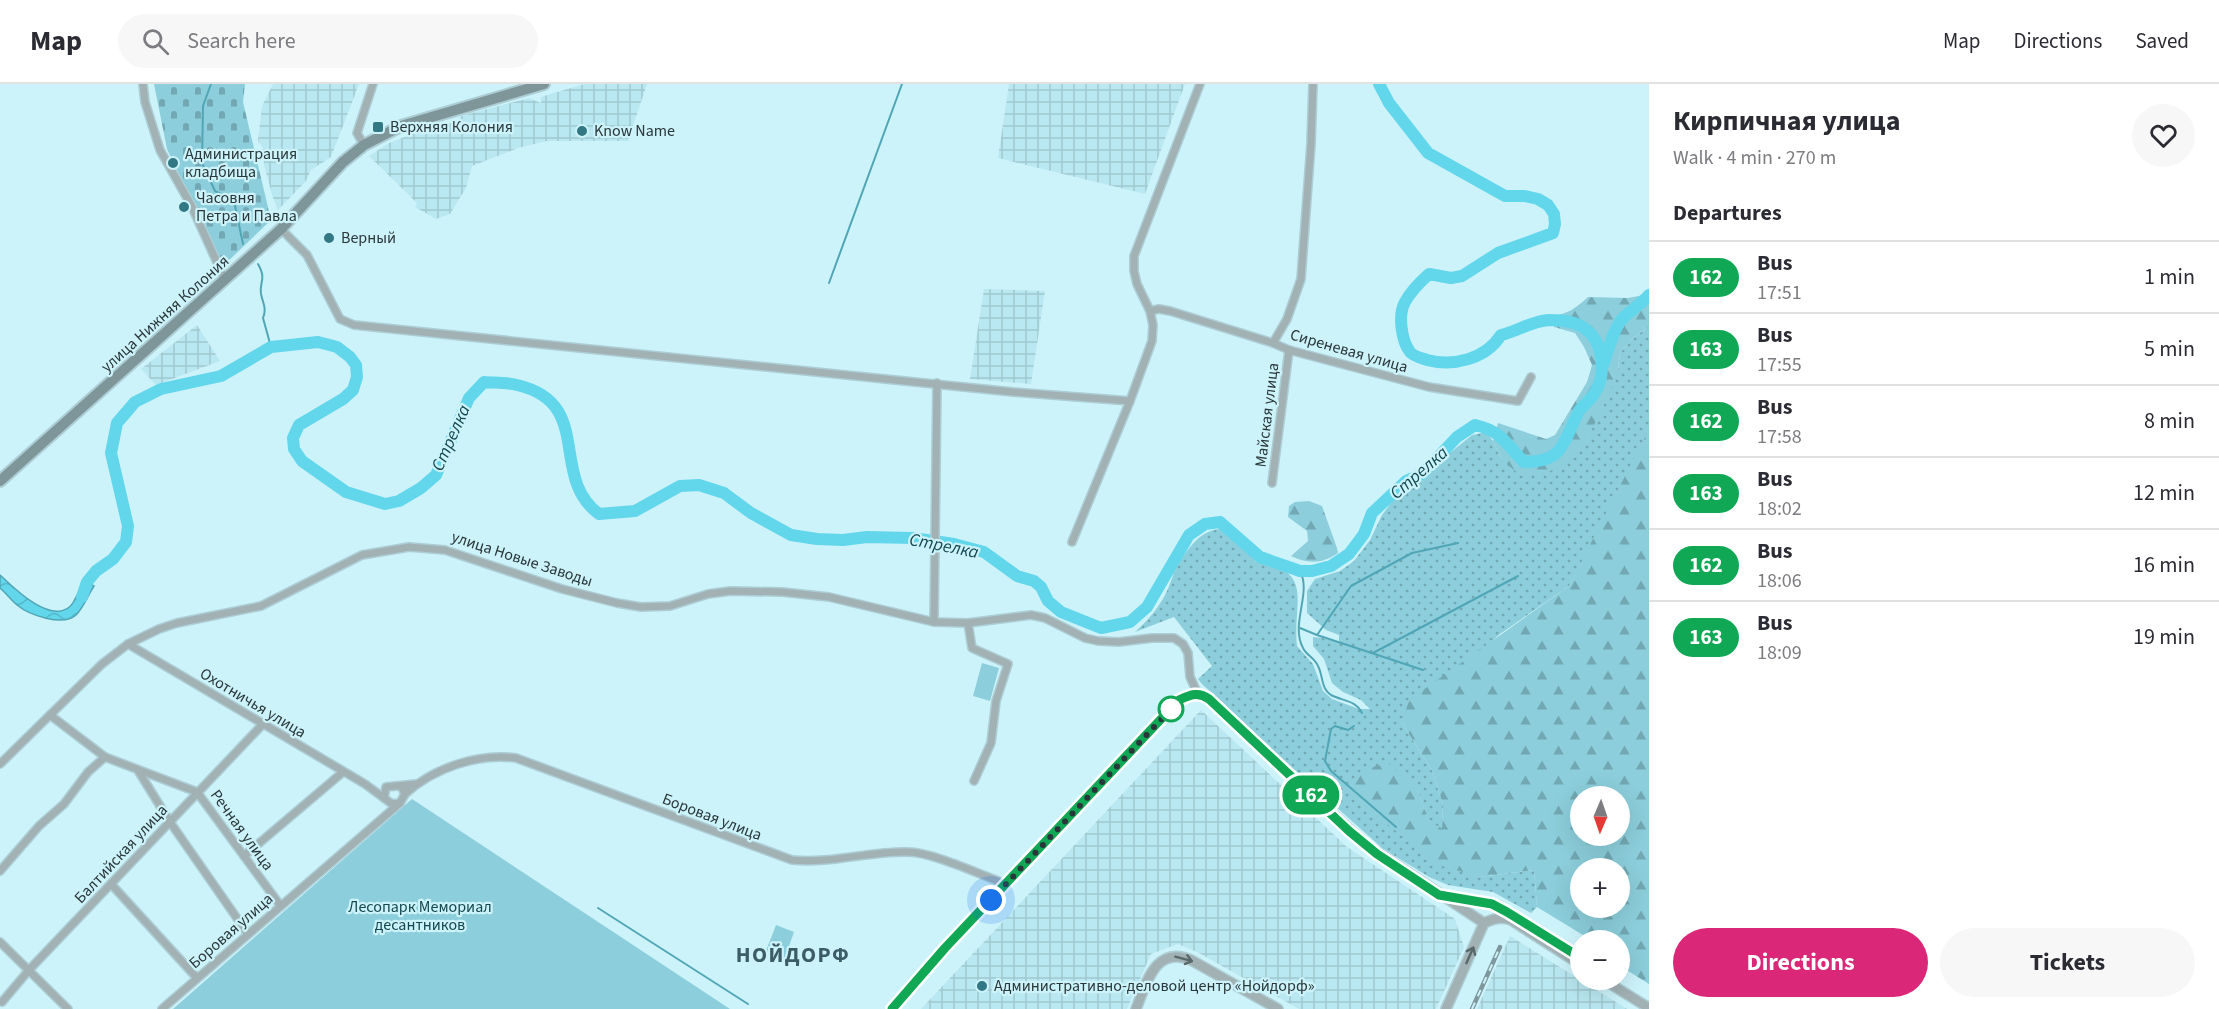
<!DOCTYPE html>
<html lang="en">
<head>
<meta charset="utf-8">
<style>
  :root { --surface:#fff; --page:#f7f7f7; --text:#2b2b33; --muted:#7c7c81; --line:#e1e1e2; --accent:#db2777 }
  body { margin:0; font-family:"Source Sans 3",sans-serif; background:var(--page); color:var(--text); height:100vh; display:flex; flex-direction:column; font-size:22px; white-space:nowrap }
  * { box-sizing:border-box; margin:0 }
  p { font-size:20px; color:var(--muted) }
  .icon { flex:none; width:33px; height:33px; fill:none; stroke:currentColor; stroke-width:2; stroke-linecap:round; stroke-linejoin:round }
  .map { position:relative; flex:1; overflow:hidden }
  .drawer { display:flex; flex-direction:column; background:var(--surface); width:570px }
  .drawer>* { flex:none }
  .badge { padding:0 12px; border-radius:20px; font-size:21px; line-height:39px }
  .needle { width:39px; rotate:182deg }
  .tools { position:absolute; left:1570px; top:702px; display:grid; gap:12px }
  .tools a { display:grid; place-items:center; width:60px; height:60px; border-radius:50%; background:var(--surface); box-shadow:0 6px 24px #0002; font-size:30px }
  .you { position:absolute; width:30px; height:30px; margin:-15px; border:4px solid #fff; border-radius:50%; background:#1a73e8; box-shadow:0 0 0 9px #1a73e833 }
  .map>.badge { position:absolute; translate:-50% -50%; box-shadow:0 0 0 3px #fff }
  h2 { padding:0 24px; font-size:22px; line-height:54px }
  .round { display:grid; place-items:center; flex:none; width:63px; height:63px; border-radius:32px; background:var(--page) }
  .head { display:flex; align-items:center; justify-content:space-between; height:102px; padding:0 24px }
  h1 { font-size:28px; font-weight:700; line-height:45px }
  .action { display:flex; gap:12px; margin-top:auto; padding:12px 24px }
  .action a { flex:1; height:69px; border-radius:36px; background:var(--accent); color:#fff; font-size:24px; font-weight:700; line-height:69px; text-align:center }
  .action a+a { background:var(--page); color:var(--text) }
  ul { padding:0; list-style:none }
  li { display:flex; align-items:center; gap:18px; height:72px; padding:0 24px; border-top:2px solid var(--line) }
  li div { flex:1 }
  li b { display:block; font-size:22px }
  li em { font-style:normal }
  li .badge { min-width:66px; font-weight:700; text-align:center }
  header { display:flex; align-items:center; gap:36px; box-sizing:border-box; height:84px; padding:0 30px; background:var(--surface); border-bottom:2px solid var(--line) }
  header strong { font-size:28px }
  nav { display:flex; gap:33px; margin-inline-start:auto; font-size:21px }
  .search { width:420px; height:54px; background:var(--page); display:flex; align-items:center; gap:15px; box-sizing:border-box; padding:0 21px; border-radius:33px; color:var(--muted); font-size:22px }
  main { display:flex; flex:1; min-height:0 }
  .map>svg:first-child { display:block }
  .industrial { fill:url(#industrial-grid) }
  .grass { fill:url(#grass-dots) }
  .forest { fill:url(#forest-firs); fill-rule:evenodd }
  .cemetery { fill:url(#cemetery-stones) }
  .green { fill:#8ccedb }
  .water { fill:url(#water-waves); stroke:#51a6b6; stroke-width:1.5 }
  .lines { fill:none; stroke-linecap:round; stroke-linejoin:round }
  .stream { stroke:#51a6b6; stroke-width:2 }
  .river { stroke:#62d6eb; stroke-width:12 }
  .minor-casing { stroke:#accdd4; stroke-width:10 }
  .tertiary-casing { stroke:#accdd4; stroke-width:12 }
  .secondary-casing { stroke:#accdd4; stroke-width:14 }
  .minor { stroke:#a2b1b4; stroke-width:7 }
  .tertiary { stroke:#a2b1b4; stroke-width:9 }
  .secondary { stroke:#7e959a; stroke-width:10 }
  .rail-casing { stroke:#7d979c; stroke-width:4.5 }
  .rail { stroke:#cdf3fa; stroke-width:2; stroke-dasharray:7; stroke-linecap:butt }
  .oneway { stroke:#59686b }
  .line-casing { stroke:#fff; stroke-width:14 }
  .line { stroke:#10a855; stroke-width:9 }
  .walk { stroke:#29373a; stroke-width:6; stroke-dasharray:0 10.8 }
  .poi-dot { fill:#317784; stroke:#cdf3fa; stroke-width:2 }
  .stop-dot { fill:#fff; stroke:#10a855; stroke-width:3 }
  .labels { text-anchor:middle; dominant-baseline:central; stroke-width:4.5; stroke-linejoin:round; paint-order:stroke }
  .poi-label { font-size:16px; fill:#29373a; stroke:#cdf3fa; text-anchor:start }
  .street-label { font-size:16px; fill:#29373a; stroke:#cdf3fa }
  .park-label { font-size:16px; fill:#144851; stroke:#cdf3fa }
  .water-label { font-size:18px; font-style:italic; fill:#154952; stroke:#cdf3fa }
  .district-label { font-size:22px; font-weight:bold; letter-spacing:1.5px; fill:#3c5d64; stroke:#cdf3fa }
</style>
</head>
<body>
<header>
<strong>Map</strong>
<div class="search"><svg class="icon" aria-label="search" viewBox="0 0 24 24"><circle cx="10" cy="10" r="6"/><path d="M15 15l6 6"/></svg>Search here</div>
<nav><a>Map</a><a>Directions</a><a>Saved</a></nav>
</header>
<main>
<div class="map">
<svg width="1649" height="925" viewBox="0 0 1649 925">
  <defs>
    <pattern id="industrial-grid" width="8" height="8" patternUnits="userSpaceOnUse" patternTransform="scale(1.5)"><rect width="8" height="8" fill="#bae8f2"/><path d="M0 4h8M4 0v8" fill="none" stroke="#a0c8d0"/></pattern>
    <pattern id="grass-dots" width="8" height="8" patternUnits="userSpaceOnUse" patternTransform="scale(1.5)"><rect width="8" height="8" fill="#8ccedb"/><path d="M2 2h.1M6 6h.1" fill="none" stroke="#72a8b3" stroke-width="1.8" stroke-linecap="round"/></pattern>
    <pattern id="forest-firs" width="22" height="20" patternUnits="userSpaceOnUse" patternTransform="scale(1.5)"><rect width="22" height="20" fill="#8ccedb"/><path d="M5 1l3.5 6h-7zM16 11l3.5 6h-7z" fill="#72a8b3"/></pattern>
    <pattern id="cemetery-stones" width="16" height="16" patternUnits="userSpaceOnUse" patternTransform="scale(1.5)"><rect width="16" height="16" fill="#8ccedb"/><path d="M2 7V4a2 2 0 0 1 4 0v3zM10 15v-3a2 2 0 0 1 4 0v3z" fill="#72a8b3"/></pattern>
    <pattern id="water-waves" width="16" height="10" patternUnits="userSpaceOnUse" patternTransform="scale(1.5)"><rect width="16" height="10" fill="#62d6eb"/><path d="M0 5q4-4 8 0t8 0" fill="none" stroke="#55b8ca"/></pattern>
  </defs>
  <rect width="100%" height="100%" fill="#cdf3fa"/>
  <g class="industrial">
    <path d="M273 0H359L331 73 311 86 306 97 278 126 273 114 264 81 263 64 258 57 262 22Z"/>
    <path d="M584 0H647L628 57H547L518 64 472 82 466 104 450 130 436 135 415 123 417 119 369 72 389 59 428 44 429 47 456 37 461 32 529 14 541 19V13Z"/>
    <path d="M1009 0H1185L1145 110 998 74Z"/>
    <path d="M984 205 1045 207 1031 300 970 295Z"/>
    <path d="M197 241 220 277 156 301 141 285Z"/>
    <path d="M1201 626 1347 763 1455 835 1464 863 1436 925H1299L1197 868 1178 860 1151 870 1127 925H921Z"/>
    <path d="M1510 852 1619 920 1627 925H1477Z"/>
  </g>
  <path class="grass" d="M1649 242V352L1569 502 1500 550 1402 639 1433 688 1443 721 1442 744 1429 739 1418 707 1365 685 1480 793 1534 786 1537 823 1531 829 1493 808 1448 801 1429 793 1382 764 1286 678 1202 600 1198 595 1212 582 1174 533 1135 548C1147 537 1157 526 1165 511 1169 504 1171 496 1174 489 1183 471 1198 446 1220 445L1248 468 1256 478C1316 486 1292 519 1297 562L1313 580 1323 607 1332 615 1359 625H1370L1361 616 1343 608 1332 599 1324 575 1313 562V553L1323 554 1339 559V551L1326 546 1307 529V507L1315 495 1340 487 1354 477 1370 456 1382 431 1394 415 1425 395 1445 373 1472 351 1487 348 1493 357 1502 376 1586 357 1618 285 1620 269 1632 255Z"/>
  <g class="forest">
    <path d="M1649 210V242L1632 255 1620 269 1618 285 1610 309 1586 357 1567 378 1545 390 1520 391 1502 376 1493 357 1498 339 1546 355 1555 351 1587 298 1592 281 1584 263 1575 249 1554 243 1552 232C1568 230 1576 224 1588 213L1628 214Z"/>
    <path d="M1649 345V900L1620 882V856H1591L1537 823 1534 786 1480 793 1439 781 1363 721 1348 700 1365 685 1388 679 1418 707 1429 738 1442 744 1443 721 1433 688 1402 639 1409 616 1569 502ZM1620 712V752H1581V712ZM1620 784V824H1581V784Z"/>
    <path d="M1309 417 1322 422 1337 464 1338 469C1323 480 1307 480 1291 472L1308 457 1307 447 1288 433 1289 422 1295 418Z"/>
  </g>
  <path class="cemetery" d="M154 0H245L243 18 271 136 223 182 167 65Z"/>
  <g class="green">
    <path d="M982 579 999 584 990 617 973 612Z"/>
    <path d="M412 715 730 925H173Z"/>
    <path d="M776 841 794 848 783 879 764 872Z"/>
  </g>
  <path class="water" d="M0 491C13 503 47 538 68 524 72 522 74 517 76 513 79 507 83 503 84 496L94 502C88 511 84 523 76 531 63 543 29 531 17 521 11 516 6 509 0 504Z"/>
  <g class="lines">
    <g class="stream">
      <path d="M211 0 203 22 202 79 215 107 234 117 243 160"/>
      <path d="M258 180C267 196 259 197 261 210 263 220 267 224 263 234L271 263"/>
      <path d="M829 199 902 0"/>
      <path d="M1300 487C1312 509 1290 540 1303 564 1306 571 1315 574 1318 582 1323 591 1321 605 1331 611 1342 617 1356 616 1362 629"/>
      <path d="M1300 544 1317 551 1351 502 1412 469 1458 459"/>
      <path d="M1317 551 1423 586"/>
      <path d="M1373 569 1518 492"/>
      <path d="M1354 642 1348 646 1335 642 1331 645 1325 677 1331 687 1396 743"/>
      <path d="M598 824 748 920"/>
    </g>
    <g class="river">
      <path d="M1603 281C1609 266 1613 244 1624 233 1633 225 1641 220 1649 211"/>
      <path d="M82 513 87 498 96 487 113 475 126 458 128 442 111 369 117 339 135 318 161 305 221 292 271 263 318 258 337 263 350 273 356 281 357 293 353 306 343 315 299 341 293 354 294 365 302 377 346 408 385 420 399 417 421 404 436 391 469 314 484 298C494 299 506 298 517 301 595 319 548 392 599 430L635 427 680 402 699 401 724 409 751 429 791 451 817 455 843 456 867 453 913 454 954 460 984 468 1017 492 1034 497 1041 503 1048 517 1061 528 1101 544 1130 538 1147 523 1189 451 1205 440 1220 438 1260 473 1300 487H1312L1331 482 1349 470 1364 450 1372 429 1406 397 1422 390 1457 353 1475 341C1502 347 1506 360 1524 378 1535 378 1545 377 1554 371 1564 365 1573 338 1579 327 1583 321 1590 317 1594 310 1607 291 1604 257 1584 244 1575 237 1560 236 1549 236 1532 237 1518 247 1501 251 1486 275 1453 283 1427 276 1421 274 1413 272 1410 268 1401 256 1398 230 1405 218 1411 207 1420 198 1429 190L1451 194 1462 192 1498 169 1553 149 1555 140 1554 130 1548 121 1538 115 1525 112H1505L1428 69 1389 19 1379 0"/>
    </g>
    <defs>
      <g id="minor">
        <path d="M143 0 145 18 160 66 191 121 225 196"/>
        <path d="M364 61 357 49 373 0"/>
        <path d="M281 145 307 171 340 235 354 241 1013 308 1130 317"/>
        <path d="M1150 227 1159 225 1170 227 1273 259 1289 266 1429 303 1518 317 1531 293"/>
        <path d="M1273 259 1287 235 1301 195 1311 60 1313 0"/>
        <path d="M1272 399 1289 266"/>
        <path d="M1072 458 1130 317 1152 257 1153 241 1150 227 1137 200 1134 187V172L1200 0"/>
        <path d="M934 538 937 299"/>
        <path d="M968 539 972 564 1008 580 996 617 991 659 974 697"/>
        <path d="M128 560 365 700 384 714"/>
        <path d="M50 631 105 673 197 708 280 821"/>
        <path d="M0 680 102 580 128 560 159 545 177 539 261 522 362 471 409 463 445 466 562 505 617 519 641 523 670 522 708 510 730 507 782 508 829 513 934 538 968 539 1031 531 1045 534 1085 554 1098 557 1119 558 1152 554H1174L1183 560 1188 569 1190 593 1198 610"/>
        <path d="M139 688 170 738 248 850"/>
        <path d="M401 702 405 710 400 719 392 720 384 714 386 703 416 700"/>
        <path d="M405 710C434 684 477 669 516 674L792 776C831 780 869 767 908 768 932 768 981 791 1006 800"/>
        <path d="M244 772 343 688"/>
        <path d="M0 787 39 742 64 720 88 688 105 673"/>
        <path d="M111 800 197 894"/>
        <path d="M0 858 68 925"/>
        <path d="M2 918 29 886 262 641"/>
        <path d="M162 925 400 719"/>
      </g>
      <g id="tertiary">
        <path d="M1442 811 1492 820 1517 834"/>
        <path d="M1604 896 1649 924"/>
        <path d="M892 925 945 864 1179 616C1189 611 1198 607 1209 615L1365 760 1484 839"/>
        <path d="M1136 925C1146 900 1155 861 1191 876L1278 925"/>
        <path d="M1446 925 1484 839C1493 835 1501 832 1511 836L1581 881"/>
      </g>
      <path id="secondary" d="M0 397 281 145 343 78 364 61 401 42 544 0"/>
    </defs>
    <use href="#minor" class="minor-casing"/>
    <use href="#tertiary" class="tertiary-casing"/>
    <use href="#secondary" class="secondary-casing"/>
    <use href="#minor" class="minor"/>
    <use href="#tertiary" class="tertiary"/>
    <use href="#secondary" class="secondary"/>
    <defs>
      <path id="rail" d="M1472 925 1500 863"/>
    </defs>
    <use href="#rail" class="rail-casing"/>
    <use href="#rail" class="rail"/>
  </g>
  <defs><path id="oneway-shaft" d="M-6 0H5M1.5-3L5.5 0L1.5 3" fill="none" stroke-width="1.6" stroke-linecap="round" stroke-linejoin="round" transform="scale(1.5)"/></defs>
  <g class="oneway">
    <use href="#oneway-shaft" transform="translate(1470 871) rotate(-66)"/>
    <use href="#oneway-shaft" transform="translate(1184 875) rotate(15)"/>
  </g>
  <g class="lines">
    <defs>
      <path id="line" d="M892 925 945 864 1179 616C1190 611 1198 607 1209 615L1349 747 1377 770 1439 811 1492 820 1507 828 1581 874"/>
    </defs>
    <use href="#line" class="line-casing"/>
    <use href="#line" class="line"/>
    <path class="walk" d="M991 816 1171 625"/>
  </g>
  <g class="poi-dot">
    <rect x="372" y="37" width="12" height="12" rx="3"/>
    <circle cx="582" cy="47" r="6"/>
    <circle cx="173" cy="79" r="6"/>
    <circle cx="184" cy="123" r="6"/>
    <circle cx="329" cy="154" r="6"/>
    <circle cx="982" cy="902" r="6"/>
  </g>
  <circle class="stop-dot" cx="1171" cy="625" r="12"/>
  <g class="labels">
    <g class="poi-label">
      <text x="390" y="43">Верхняя Колония</text>
      <text x="594" y="47">Know Name</text>
      <text x="185" y="70">Администрация<tspan x="185" dy="18">кладбища</tspan></text>
      <text x="196" y="114">Часовня<tspan x="196" dy="18">Петра и Павла</tspan></text>
      <text x="341" y="154">Верный</text>
      <text x="994" y="902">Административно-деловой центр «Нойдорф»</text>
    </g>
    <g class="street-label">
      <text transform="translate(165 230) rotate(-42)">улица Нижняя Колония</text>
      <text transform="translate(1349 267) rotate(16)">Сиреневая улица</text>
      <text transform="translate(1267 331) rotate(-83)">Майская улица</text>
      <text transform="translate(522 475) rotate(18)">улица Новые Заводы</text>
      <text transform="translate(253 619) rotate(31)">Охотничья улица</text>
      <text transform="translate(712 733) rotate(21)">Боровая улица</text>
      <text transform="translate(242 746) rotate(54)">Речная улица</text>
      <text transform="translate(121 770) rotate(-47)">Балтийская улица</text>
      <text transform="translate(231 847) rotate(-41)">Боровая улица</text>
    </g>
    <g class="park-label">
      <text x="420" y="823">Лесопарк Мемориал<tspan x="420" dy="18">десантников</tspan></text>
    </g>
    <g class="water-label">
      <text transform="translate(451 354) rotate(-66)">Стрелка</text>
      <text transform="translate(1419 389) rotate(-41)">Стрелка</text>
      <text transform="translate(944 462) rotate(11)">Стрелка</text>
    </g>
    <g class="district-label">
      <text x="793" y="871">НОЙДОРФ</text>
    </g>
  </g>
</svg>
<div class="tools">
<a><svg class="needle" viewBox="-14 -14 28 28"><path d="M0-13l5 13h-10z" fill="#e53935"/><path d="M0 13l5-13h-10z" fill="#7c7c81"/></svg></a>
<a>+</a>
<a>−</a>
</div>
<div class="you" style="left:991px;top:816px"></div>
<b class="badge" style="left:1311px;top:711px;background:#10a855;color:#fff">162</b>
</div>
<section class="drawer">
<div class="head"><div><h1>Кирпичная улица</h1><p>Walk · 4 min · 270 m</p></div><a class="round"><svg class="icon" aria-label="heart" viewBox="0 0 24 24"><path d="M12 20l-8-8c-3-5 5-10 8-4 3-6 11-1 8 4z"/></svg></a></div>
<h2>Departures</h2>
<ul>
<li><span class="badge" style="background:#10a855;color:#fff">162</span><div><b>Bus</b><p>17:51</p></div><em>1 min</em></li>
<li><span class="badge" style="background:#10a855;color:#fff">163</span><div><b>Bus</b><p>17:55</p></div><em>5 min</em></li>
<li><span class="badge" style="background:#10a855;color:#fff">162</span><div><b>Bus</b><p>17:58</p></div><em>8 min</em></li>
<li><span class="badge" style="background:#10a855;color:#fff">163</span><div><b>Bus</b><p>18:02</p></div><em>12 min</em></li>
<li><span class="badge" style="background:#10a855;color:#fff">162</span><div><b>Bus</b><p>18:06</p></div><em>16 min</em></li>
<li><span class="badge" style="background:#10a855;color:#fff">163</span><div><b>Bus</b><p>18:09</p></div><em>19 min</em></li>
</ul>
<div class="action"><a>Directions</a><a>Tickets</a></div>
</section>
</main>
</body>
</html>
